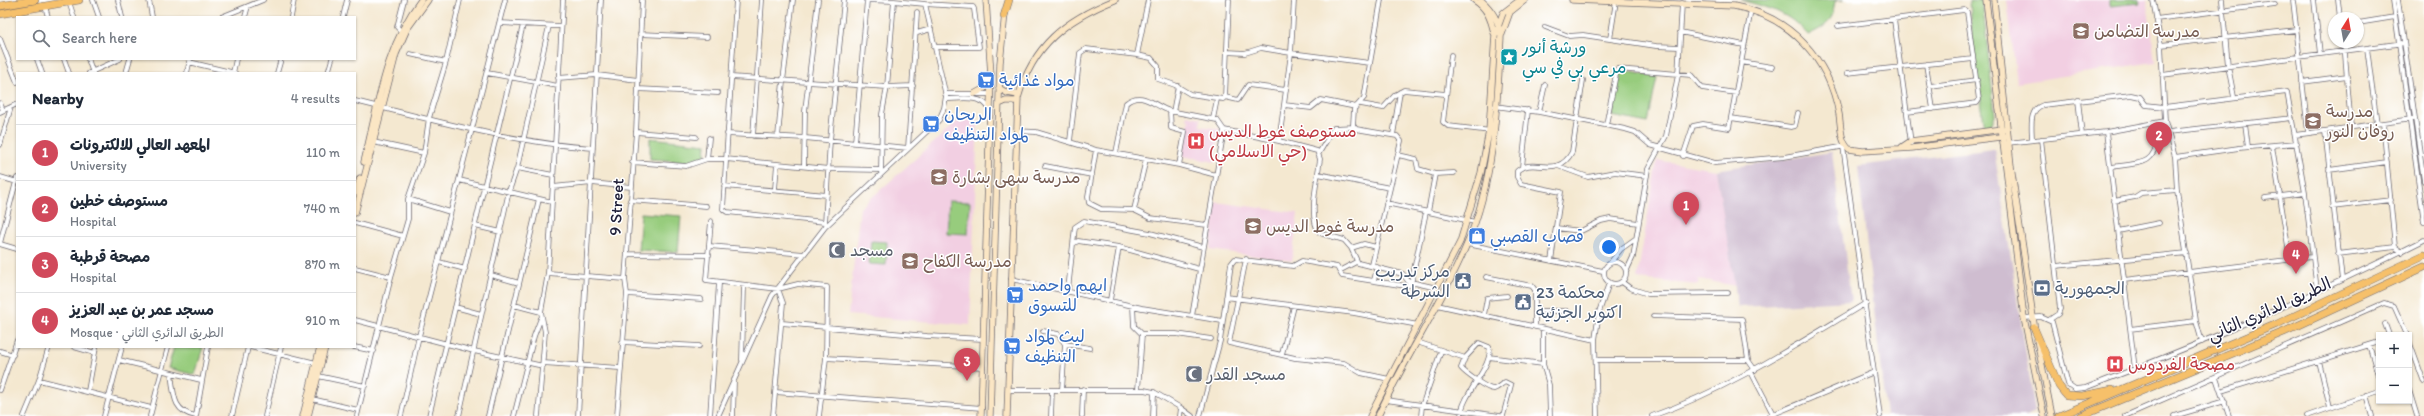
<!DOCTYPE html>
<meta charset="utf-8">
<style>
body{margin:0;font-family:Itim,"Playpen Sans Arabic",sans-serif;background:#f6f6f7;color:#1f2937}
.controls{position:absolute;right:12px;bottom:12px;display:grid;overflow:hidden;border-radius:0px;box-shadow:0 1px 3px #0004}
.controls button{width:36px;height:36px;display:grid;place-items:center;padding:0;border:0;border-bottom:1px solid #e0e1e3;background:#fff;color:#1f2937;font:20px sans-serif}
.compass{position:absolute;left:2328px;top:12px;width:36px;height:36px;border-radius:50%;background:#fff;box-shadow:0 1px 3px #0004;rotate:11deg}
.you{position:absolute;left:1609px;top:247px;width:14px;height:14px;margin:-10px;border:3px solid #fff;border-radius:50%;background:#1a73e8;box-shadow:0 0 0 6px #1a73e833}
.badge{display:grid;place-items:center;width:26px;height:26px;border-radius:50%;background:#d1495b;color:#fff;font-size:13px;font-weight:700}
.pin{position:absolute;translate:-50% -33px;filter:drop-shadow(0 1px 2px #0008)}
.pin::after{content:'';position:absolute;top:21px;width:14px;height:12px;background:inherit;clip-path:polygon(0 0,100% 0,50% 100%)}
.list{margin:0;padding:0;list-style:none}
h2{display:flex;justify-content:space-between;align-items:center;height:52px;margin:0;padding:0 16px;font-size:17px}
h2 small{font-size:13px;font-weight:400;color:#747a83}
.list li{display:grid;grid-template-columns:26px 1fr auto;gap:12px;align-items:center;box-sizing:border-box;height:56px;padding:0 16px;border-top:1px solid #e0e1e3}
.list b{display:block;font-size:15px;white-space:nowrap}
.list p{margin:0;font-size:13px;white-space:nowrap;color:#747a83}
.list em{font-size:13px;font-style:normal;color:#747a83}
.icon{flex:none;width:22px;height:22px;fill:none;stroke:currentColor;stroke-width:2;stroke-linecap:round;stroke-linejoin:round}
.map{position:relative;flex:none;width:2424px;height:416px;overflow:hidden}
.search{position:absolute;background:#fff;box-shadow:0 1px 3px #0004;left:16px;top:16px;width:340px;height:44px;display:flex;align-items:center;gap:10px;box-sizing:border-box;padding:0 14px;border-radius:0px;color:#747a83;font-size:15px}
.panel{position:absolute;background:#fff;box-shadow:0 1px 3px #0004;left:16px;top:72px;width:340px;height:276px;border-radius:0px}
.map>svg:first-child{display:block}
.built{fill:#f2cfe2}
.industrial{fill:#cfbdd0}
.green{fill:#97cc7d;stroke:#5c775c}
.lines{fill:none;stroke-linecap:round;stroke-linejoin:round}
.street-casing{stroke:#6c676f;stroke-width:5.5}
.secondary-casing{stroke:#6c676f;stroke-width:7}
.highway-casing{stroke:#6c676f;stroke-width:8}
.street{stroke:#fff;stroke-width:4}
.secondary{stroke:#fbe6c4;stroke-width:5.5}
.highway{stroke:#f6c06b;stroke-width:7}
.labels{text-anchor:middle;stroke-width:3;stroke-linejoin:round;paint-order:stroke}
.education-label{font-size:17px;fill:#785e54;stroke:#fff;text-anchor:start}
.culture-label{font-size:17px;fill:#0d838f;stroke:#fff;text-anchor:start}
.shop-label{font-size:17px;fill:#366cbe;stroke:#fff;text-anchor:start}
.health-label{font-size:17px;fill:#be3a42;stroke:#fff;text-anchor:start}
.street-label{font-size:17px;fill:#22223b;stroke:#fff}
.worship-label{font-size:17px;fill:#5b616d;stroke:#fff;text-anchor:start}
.service-label{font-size:17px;fill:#4e5e75;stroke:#fff;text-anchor:start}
</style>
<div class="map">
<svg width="2424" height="416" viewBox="0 0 2424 416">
<rect width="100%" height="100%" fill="#fff"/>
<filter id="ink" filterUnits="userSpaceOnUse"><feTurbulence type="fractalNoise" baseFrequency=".025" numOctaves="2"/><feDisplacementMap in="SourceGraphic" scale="8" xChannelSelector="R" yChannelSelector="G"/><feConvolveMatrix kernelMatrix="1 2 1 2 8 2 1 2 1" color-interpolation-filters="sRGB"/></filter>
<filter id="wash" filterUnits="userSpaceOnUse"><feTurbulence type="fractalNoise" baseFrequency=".012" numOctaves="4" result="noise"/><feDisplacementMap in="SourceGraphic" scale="16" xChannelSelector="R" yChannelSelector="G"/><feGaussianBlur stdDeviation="0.9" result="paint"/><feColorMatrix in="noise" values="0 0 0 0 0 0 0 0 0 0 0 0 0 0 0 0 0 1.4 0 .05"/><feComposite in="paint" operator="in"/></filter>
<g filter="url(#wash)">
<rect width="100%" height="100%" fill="#f4e8d0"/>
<!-- built -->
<path class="built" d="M 2007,0 L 2147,0 L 2155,62 L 2017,83 Z
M 968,112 L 978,121 L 970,325 L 848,315 L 860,208 Z
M 1187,115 L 1201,118 L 1200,126 L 1220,129 L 1215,162 L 1182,156 L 1189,120 L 1186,119 Z
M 1657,160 L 1716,170 L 1736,286 L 1699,279 L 1698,285 L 1637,279 Z
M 1216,202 L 1298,213 L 1292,261 L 1210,250 Z"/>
<!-- industrial -->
<path class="industrial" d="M 1994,149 L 2035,412 L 2026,416 L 1886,416 L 1858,166 Z
M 1832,152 L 1851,301 L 1738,307 L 1716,170 Z"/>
<!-- green -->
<path class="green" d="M 1741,0 L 1844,0 L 1835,1 C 1832,23 1828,25 1808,35 C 1788,12 1770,8 1741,0 Z
M 1970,0 L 1982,0 L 1995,115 L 1992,123 L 1985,128 L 1973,50 Z
M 2110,0 L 2139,0 L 2140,3 L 2110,6 Z
M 1621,70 L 1657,77 L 1648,123 L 1612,116 Z
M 650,138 L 706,144 L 705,156 L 695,158 L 690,162 L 650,159 Z
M 948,201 L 970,202 L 968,234 L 946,233 Z
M 641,213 L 681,216 L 678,252 L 638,250 Z
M 871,241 L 887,242 L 886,265 L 869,264 Z
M 174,347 L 203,347 L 195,375 L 168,368 Z"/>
</g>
<g filter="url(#ink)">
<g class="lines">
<defs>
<path id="street" d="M 93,0 L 99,17
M 118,0 L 122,17
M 149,0 L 152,17
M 736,0 L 723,209 L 727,212 L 825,222
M 866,0 L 894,1 L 887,87 L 882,114 L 881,172
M 1294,0 L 1291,53 L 1370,63
M 2153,0 L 2161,45 L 2165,121 L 2175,157 L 2177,190 L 2196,321 L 2202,342
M 2222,0 L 2228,66 L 2234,97
M 2293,0 L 2308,132
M 2314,0 L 2320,54
M 2338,0 L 2340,18
M 2393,0 L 2424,222
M 2398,0 L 2424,181
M 69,2 L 74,17
M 925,4 L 973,7 L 974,9 L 979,47 L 934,47
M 45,6 L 48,17
M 221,17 L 263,0
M 245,17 L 248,6
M 291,17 L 294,0
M 343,17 L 347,0
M 2156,19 L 2275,4
M 1894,20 L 1911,143
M 499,23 L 561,26
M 2358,23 L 2395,17
M 1838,26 L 1964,10 L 1967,12 L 1979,100 L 1977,103 L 1907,112
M 1545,27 L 1569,36 L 1583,35 L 1656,46 L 1679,47
M 401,31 L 397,27 L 404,0
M 1680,32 L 1744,45
M 917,33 L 931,29
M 640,34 L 707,37
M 0,39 L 17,82
M 1610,39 L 1616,1
M 2344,42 L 2351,127
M 2161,45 L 2296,30
M 2367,48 L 2377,124
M 1227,52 L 1245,53 L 1261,48 L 1291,53 L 1279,141
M 410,54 L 446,62
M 1137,55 L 1151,58 L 1158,66 L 1158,79 L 1175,85 L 1190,94 L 1223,99 L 1225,97 L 1229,0
M 1451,55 L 1443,122 L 1448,126 L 1491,131
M 37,59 L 42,73
M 64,59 L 69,73
M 88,59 L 93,73
M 189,62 L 235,73
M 1741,62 L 1772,67
M 1926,64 L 1933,109
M 89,73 L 120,59
M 126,73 L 130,59
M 187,73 L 190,59
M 233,73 L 236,59
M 277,73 L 281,59
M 328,73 L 332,59
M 487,73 L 558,86
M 1847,73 L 1973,59
M 2162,75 L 2404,43
M 731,77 L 887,87 L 913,86
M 558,78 L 597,75 L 638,80
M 2302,82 L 2347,76
M 1930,86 L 1977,80
M 638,89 L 718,93
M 945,94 L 991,94
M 1225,97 L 1238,100 L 1248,85 L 1286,90
M 946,99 C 959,99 983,94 989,109
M 2078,100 L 2082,135
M 355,101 C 433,120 513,143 593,148
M 0,103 L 3,110
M 1361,104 L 1383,108 L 1395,95 L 1404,90 L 1445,94
M 1284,105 L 1311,108 L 1321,100 L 1356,107
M 1495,106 L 1539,112 L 1625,129 L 1635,132 L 1650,145 L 1715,163 L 1784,157 L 1846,146
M 0,112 L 17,104
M 1173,112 L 1178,86
M 1539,112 L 1545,85
M 1731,118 L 1791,127 L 1795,126 L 1798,113
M 1213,119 L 1217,99
M 2245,123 L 2248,147
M 2383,123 L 2395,247 L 2402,252
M 1606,125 L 1617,69 L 1691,75 L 1702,88 L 1736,93
M 1224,130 L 1279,141 L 1317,151 L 1320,159 C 1318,177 1307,219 1320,233 L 1344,240 L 1351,248 L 1358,263 L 1403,274 L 1410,284
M 1016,131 L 1036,132 L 1096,150 L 1179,165 L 1216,175
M 2325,131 L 2342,280
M 636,132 L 696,137
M 2106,132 L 2135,369
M 2169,132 L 2292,118
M 727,134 L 805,138 L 908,148 L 917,12
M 1393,135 L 1400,92
M 2295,135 L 2412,119
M 753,136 L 762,0
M 778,137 L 783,81 L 793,0
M 2041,139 L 2060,309 L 2058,314 L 2049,320
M 2032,140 C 2032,127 2028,110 2043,105 L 2131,95 L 2140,97 L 2146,105 L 2164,107 L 2287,92 L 2305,193 L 2317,290
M 1070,141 L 1080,53 L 1086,49 L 1137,55 L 1148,0
M 373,142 L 424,153
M 855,142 L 867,0
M 2007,143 L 2106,132 L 2165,121
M 0,145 L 11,107
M 1843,146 L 1880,416
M 2272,146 L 2290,259
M 1096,150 L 1088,197 L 1089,203 L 1101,209 L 1134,210 L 1150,218 L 1207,225
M 1116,153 L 1126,103 C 1142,90 1154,106 1170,111
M 1319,153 L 1334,128 L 1354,127
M 1398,155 L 1416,159 L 1418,169 L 1435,174 L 1428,212
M 1683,156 L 1693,126 L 1703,124 L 1729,128 L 1751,10
M 2175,157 L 2239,148 L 2297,143
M 707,159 L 709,138
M 632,162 L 686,166 L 707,159 L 726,159 L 829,169 L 881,170
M 804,165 L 805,111 L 818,0
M 1045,166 L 1092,175
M 1558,166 L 1588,177 L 1615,172 L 1647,176
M 1522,167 L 1528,110
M 2111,167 C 2158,161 2149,164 2165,122
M 517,168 L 553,175
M 2329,170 L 2387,162
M 1318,174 L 1390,188
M 1435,174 L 1454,173
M 0,177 L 17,182
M 459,180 L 552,202
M 724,186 L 827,195
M 553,187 L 592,183 L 631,187
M 775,189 L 777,164
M 2265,198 L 2305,193
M 408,199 L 450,212
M 630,200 L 706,206
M 2114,201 L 2135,197 L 2141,193 L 2177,190
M 1386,203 L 1475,222
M 2332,207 L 2391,200
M 1134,210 L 1146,159
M 711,221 L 706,280 L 778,289 L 798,284 L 827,287 L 826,358 L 819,416
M 355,223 L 403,236
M 825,223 L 830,140 L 844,0
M 475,226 L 501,232
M 1556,228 L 1581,231 L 1601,221 L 1610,219 L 1638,223
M 2118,231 L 2159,223
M 0,243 L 17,178
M 0,244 L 17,249
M 1073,244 L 1075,227 L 1084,221 L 1150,233 L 1203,247
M 1467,244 L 1603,271
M 709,246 L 804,254
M 1351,248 L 1364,244 L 1376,247
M 627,254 L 709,255
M 2338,254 L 2395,247
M 1246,259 L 1229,343 L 1295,358 L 1344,363 L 1361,373 L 1389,379
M 1551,261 L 1561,192 L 1521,184 L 1517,177 L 1517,171 C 1534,156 1557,180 1572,152 L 1583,80
M1604 273a11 11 0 1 1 22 0a11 11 0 1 1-22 0Z
M 439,262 L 465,269
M 1610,263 L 1621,249 L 1635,239
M 1372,265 L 1401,141 L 1397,136 L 1356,129 L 1353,125 L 1354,109 L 1364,98 L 1381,0
M 2056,266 L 2187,253
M 355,268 L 391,277
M 1339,271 L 1356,262
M 1626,272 L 1633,257 L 1648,169 L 1666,136 L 1678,75 L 1682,3
M 548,273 L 625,279
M 491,275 L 519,283
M 1486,277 L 1532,286 L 1535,290 L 1535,327
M 1011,279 L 1142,308 L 1192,316 L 1224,130 L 1217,120 L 1170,111 L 1171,128 L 1185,132 L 1179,165
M 2124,280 L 2312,257
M 1374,281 L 1377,267
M 1622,282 L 1630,288 L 1648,294 L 1728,293
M 1411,284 L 1426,212
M 1068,290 L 1073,244 L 1078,241 L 1119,247
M 627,294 L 701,299
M 1226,297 L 1354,313 L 1418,325
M 1110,300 L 1119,247 L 1199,269
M 514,305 L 541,312
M 1437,305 L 1595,340
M 1133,306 L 1134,326 L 1142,334 L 1138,390
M 455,307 L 481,314
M 1535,311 L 1567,311
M 1484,315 L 1487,298 L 1507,296
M 1192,316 L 1222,321
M 1653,316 L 1742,319 L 1748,360 L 1755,370
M 2024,318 L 2041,317 L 2052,322 L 2068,384 L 2075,389 L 2085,388 C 2199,345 2315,295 2424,240
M 355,320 L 474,351 L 543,366
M 782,323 L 927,336 L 983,339
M 2385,324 L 2389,335
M 1543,329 L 1543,364 L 1549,385 L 1550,416
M 2130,329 L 2196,321
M 1043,331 L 1058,334 L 1065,344
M 1142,334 L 1176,334 L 1211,339
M 2409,341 L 2424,382
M 622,342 L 699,346
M 1417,342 L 1465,358
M 2369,345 L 2379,378
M 74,347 L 95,353
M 250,347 L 316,363
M 354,347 L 374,351
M 0,351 L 13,355
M 1282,354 L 1294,306
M 1489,357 L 1543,364
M 826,358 L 983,367
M 119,360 L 201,380
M 742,360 L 744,286
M 1596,360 L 1748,360
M 2319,361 L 2330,407
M 543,363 L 620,368
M 1751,372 L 1773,414
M 171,373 C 174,393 172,412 196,416
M 318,376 L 365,386
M 2216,378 L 2229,416
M 39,380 L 151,408
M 0,390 L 17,340
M 1008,390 L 1144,390 L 1154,392 L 1181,408 L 1180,416
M 1062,390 L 1065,344 L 1090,348
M 2409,390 L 2417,416
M 88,391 L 96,347
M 2221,391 L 2379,342
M 775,392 L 982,408
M 2366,395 L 2372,416
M 312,399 L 358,410
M 1386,400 L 1500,416
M 1181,408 L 1192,416
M 24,416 L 39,380 L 49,347
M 104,416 L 122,347
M 150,416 L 168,347
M 196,416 L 208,347
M 232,416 L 248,347
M 265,416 L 281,347
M 357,416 L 391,277 L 403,236 L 408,219 L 408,199 L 424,153 L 429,118 L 446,62 L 460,0
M 401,416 L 419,336 L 505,0
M 429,416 L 523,25
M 459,416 L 509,191 L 517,168 L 549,26
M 488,416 L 539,199
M 514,416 L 534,336 L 541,318
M 538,416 L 545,332 L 541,312 L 548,273 L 563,0
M 578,416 L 601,0
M 617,416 L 627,294 L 625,279 L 636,132 L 642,0
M 710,416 L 719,283
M 718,416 L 772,296 L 798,262 L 825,227 L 939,120 L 944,108 L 946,96 L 925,4 L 894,1
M 733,416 L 734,380
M 773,416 L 783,303 L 778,289
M 1051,416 L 1052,390
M 1082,416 L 1083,389
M 1153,416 L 1154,392
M 1200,416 L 1220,341 L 1231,264 L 1235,259 L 1293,266 L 1302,261 L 1337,267 L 1342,276 L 1406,286 L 1415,283 L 1437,288
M 1421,416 L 1422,406 L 1441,351
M 1461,416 C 1461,395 1495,364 1489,347 L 1479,343 L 1465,358 L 1461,368 C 1465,373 1488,390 1494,389 C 1498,388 1501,384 1505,382 L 1511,385 L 1503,416
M 1597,416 L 1595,340 L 1599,312 L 1609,283
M 1652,416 C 1729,389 1796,345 1866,303
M 1769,416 L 1874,372
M 2125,416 L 2384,303 L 2394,306 L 2407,335
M 2174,416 L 2225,401
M 2307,416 L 2379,391"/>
<path id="secondary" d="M 1474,0 C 1487,8 1491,19 1494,33
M 1572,0 L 1734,6 C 1790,16 1829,59 1839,114 C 1841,126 1840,141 1849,149 L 1863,151 L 1912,148 L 2008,136
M 1986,0 L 2024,318 L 2044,416
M 1994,0 L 2011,166 L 2035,331
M 1502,34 L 1510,12 L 1525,0
M 999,88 L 1007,93 L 1019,95
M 974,94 L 985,88 L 990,79
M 999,104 L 1006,101 L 1018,101
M 1902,147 L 1911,141 L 2003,129
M 364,162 C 378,106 385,47 421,0
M 355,193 L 360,178
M 355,213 L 396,54 L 407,29 L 428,0
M 2037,340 L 2052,416
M 303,416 L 320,347
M 308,416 L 325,347
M 981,416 L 991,75 L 986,0
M 990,416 L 1000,63 L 1005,13
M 1007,416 L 1018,98 C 1033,45 1065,20 1115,0
M 1370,416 L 1460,242 L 1481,173 L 1489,131 L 1495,35 L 1503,13 L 1520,0
M 1378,416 C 1405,357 1442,304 1467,244 C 1495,178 1497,107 1501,36 C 1498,20 1493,11 1481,0"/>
<path id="highway" d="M 0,6 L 35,0
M 0,14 L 79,0
M 1004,16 L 1009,0
M 2034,328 L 2059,386 L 2066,395 L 2082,396 L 2112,390
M 2059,416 L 2277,324 L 2424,255
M 2081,416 L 2284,332 L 2424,267"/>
</defs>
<!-- street casing -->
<use href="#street" class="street-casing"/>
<!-- secondary casing -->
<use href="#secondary" class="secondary-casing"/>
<!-- highway casing -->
<use href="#highway" class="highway-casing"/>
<!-- street -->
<use href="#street" class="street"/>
<!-- secondary -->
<use href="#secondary" class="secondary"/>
<!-- highway -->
<use href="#highway" class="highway"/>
</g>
</g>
<!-- icons -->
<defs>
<symbol id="school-square" viewBox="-11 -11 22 22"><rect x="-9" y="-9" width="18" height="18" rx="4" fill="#8d6e63" stroke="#fff"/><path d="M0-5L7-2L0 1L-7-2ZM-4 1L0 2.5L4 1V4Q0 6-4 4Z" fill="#fff"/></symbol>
<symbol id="sight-square" viewBox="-11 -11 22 22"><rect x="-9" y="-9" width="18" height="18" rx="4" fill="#0f9aa8" stroke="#fff"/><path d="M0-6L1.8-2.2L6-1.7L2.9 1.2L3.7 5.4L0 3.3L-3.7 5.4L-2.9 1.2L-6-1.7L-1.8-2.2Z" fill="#fff"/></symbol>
<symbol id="supermarket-square" viewBox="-11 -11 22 22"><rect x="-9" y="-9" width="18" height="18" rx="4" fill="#3f7fe0" stroke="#fff"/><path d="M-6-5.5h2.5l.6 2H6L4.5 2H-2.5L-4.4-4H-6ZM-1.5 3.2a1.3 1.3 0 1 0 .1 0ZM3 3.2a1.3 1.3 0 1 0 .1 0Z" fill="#fff"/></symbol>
<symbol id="hospital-square" viewBox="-11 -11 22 22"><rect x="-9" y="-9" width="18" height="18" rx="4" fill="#e0444e" stroke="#fff"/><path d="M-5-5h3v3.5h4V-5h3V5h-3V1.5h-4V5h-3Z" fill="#fff"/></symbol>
<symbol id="shop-square" viewBox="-11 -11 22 22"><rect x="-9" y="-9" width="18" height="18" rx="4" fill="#3f7fe0" stroke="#fff"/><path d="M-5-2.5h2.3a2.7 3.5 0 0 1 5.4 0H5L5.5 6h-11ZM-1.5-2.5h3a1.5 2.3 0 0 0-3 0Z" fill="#fff"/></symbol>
<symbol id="mosque-square" viewBox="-11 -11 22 22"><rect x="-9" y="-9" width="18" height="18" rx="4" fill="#6b7280" stroke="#fff"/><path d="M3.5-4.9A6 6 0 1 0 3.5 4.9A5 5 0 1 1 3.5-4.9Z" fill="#fff"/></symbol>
<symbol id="civic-square" viewBox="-11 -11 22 22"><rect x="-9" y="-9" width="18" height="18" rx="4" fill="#5c6f8a" stroke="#fff"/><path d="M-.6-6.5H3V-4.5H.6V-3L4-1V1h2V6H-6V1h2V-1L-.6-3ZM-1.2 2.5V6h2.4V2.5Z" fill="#fff"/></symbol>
<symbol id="bank-square" viewBox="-11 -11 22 22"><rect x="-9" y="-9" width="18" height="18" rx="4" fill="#5c6f8a" stroke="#fff"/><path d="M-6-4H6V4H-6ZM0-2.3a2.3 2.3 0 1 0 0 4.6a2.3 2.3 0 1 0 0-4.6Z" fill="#fff"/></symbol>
</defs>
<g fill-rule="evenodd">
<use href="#school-square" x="2071" y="21" width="20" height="20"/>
<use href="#sight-square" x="1499" y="47" width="20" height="20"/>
<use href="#supermarket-square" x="976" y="70" width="20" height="20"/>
<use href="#school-square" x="2303" y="111" width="20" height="20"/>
<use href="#supermarket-square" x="921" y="114" width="20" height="20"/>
<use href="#hospital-square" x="1186" y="131" width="20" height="20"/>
<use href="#school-square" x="929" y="167" width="20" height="20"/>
<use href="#school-square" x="1243" y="216" width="20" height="20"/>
<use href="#shop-square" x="1467" y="226" width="20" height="20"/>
<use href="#mosque-square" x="827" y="240" width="20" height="20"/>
<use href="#school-square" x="900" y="251" width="20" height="20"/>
<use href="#civic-square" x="1453" y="271" width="20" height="20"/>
<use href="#bank-square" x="2032" y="278" width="20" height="20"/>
<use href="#supermarket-square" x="1005" y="285" width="20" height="20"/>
<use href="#civic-square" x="1513" y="292" width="20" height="20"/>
<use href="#supermarket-square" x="1002" y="336" width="20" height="20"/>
<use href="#hospital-square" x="2105" y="354" width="20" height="20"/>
<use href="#mosque-square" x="1184" y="364" width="20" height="20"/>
</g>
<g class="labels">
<!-- education labels -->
<g class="education-label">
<text x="2094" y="37">مدرسة التضامن</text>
<text x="2326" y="117">مدرسة<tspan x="2326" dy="20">روفان النور</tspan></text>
<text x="952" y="183">مدرسة سهى بشارة</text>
<text x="1266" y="232">مدرسة غوط الديس</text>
<text x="923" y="267">مدرسة الكفاح</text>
</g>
<!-- culture labels -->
<g class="culture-label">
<text x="1522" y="53">ورشة أنور<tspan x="1522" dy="20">مرعي بي في سي</tspan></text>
</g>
<!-- shop labels -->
<g class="shop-label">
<text x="999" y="86">مواد غذائية</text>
<text x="944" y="120">الريحان<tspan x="944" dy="20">لمواد التنظيف</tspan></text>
<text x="1490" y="242">قصاب القصبي</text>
<text x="1028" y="291">ايهم واحمد<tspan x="1028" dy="20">للتسوق</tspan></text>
<text x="1025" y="342">ليث لمواد<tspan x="1025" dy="20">التنظيف</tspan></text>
</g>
<!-- health labels -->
<g class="health-label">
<text x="1209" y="137">مستوصف غوط الديس<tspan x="1209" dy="20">(حي الاسلامي)</tspan></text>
<text x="2128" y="370">مصحة الفردوس</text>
</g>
<!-- street labels -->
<g class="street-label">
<text transform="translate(616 207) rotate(-87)" y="6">9 Street</text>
<text transform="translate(2269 309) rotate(-24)" y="6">الطريق الدائري الثاني</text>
</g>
<!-- worship labels -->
<g class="worship-label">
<text x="850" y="256">مسجد</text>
<text x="1207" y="380">مسجد القدر</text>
</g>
<!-- service labels -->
<g class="service-label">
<text x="1450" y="277" text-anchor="end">مركز تدريب<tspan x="1450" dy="20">الشرطة</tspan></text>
<text x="2055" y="294">الجمهورية</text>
<text x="1536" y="298">محكمة 23<tspan x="1536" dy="20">اكتوبر الجزئية</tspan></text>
</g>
</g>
</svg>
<div class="controls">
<button>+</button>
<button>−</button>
</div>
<svg class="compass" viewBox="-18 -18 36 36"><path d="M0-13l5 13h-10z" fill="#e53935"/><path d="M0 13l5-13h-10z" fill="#747a83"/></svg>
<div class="you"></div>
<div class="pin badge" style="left:1686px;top:225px">1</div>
<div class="pin badge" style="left:2159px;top:155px">2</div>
<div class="pin badge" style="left:967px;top:381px">3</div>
<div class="pin badge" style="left:2296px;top:274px">4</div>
<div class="search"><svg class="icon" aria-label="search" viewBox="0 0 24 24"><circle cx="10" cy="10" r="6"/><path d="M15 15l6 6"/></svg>Search here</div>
<section class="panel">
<h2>Nearby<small>4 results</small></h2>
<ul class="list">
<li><span class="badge">1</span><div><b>المعهد العالي للالكترونات</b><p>University</p></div><em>110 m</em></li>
<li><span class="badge">2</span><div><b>مستوصف خطين</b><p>Hospital</p></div><em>740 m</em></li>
<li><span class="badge">3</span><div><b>مصحة قرطبة</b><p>Hospital</p></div><em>870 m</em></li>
<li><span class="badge">4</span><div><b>مسجد عمر بن عبد العزيز</b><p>Mosque · الطريق الدائري الثاني</p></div><em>910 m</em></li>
</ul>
</section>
</div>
